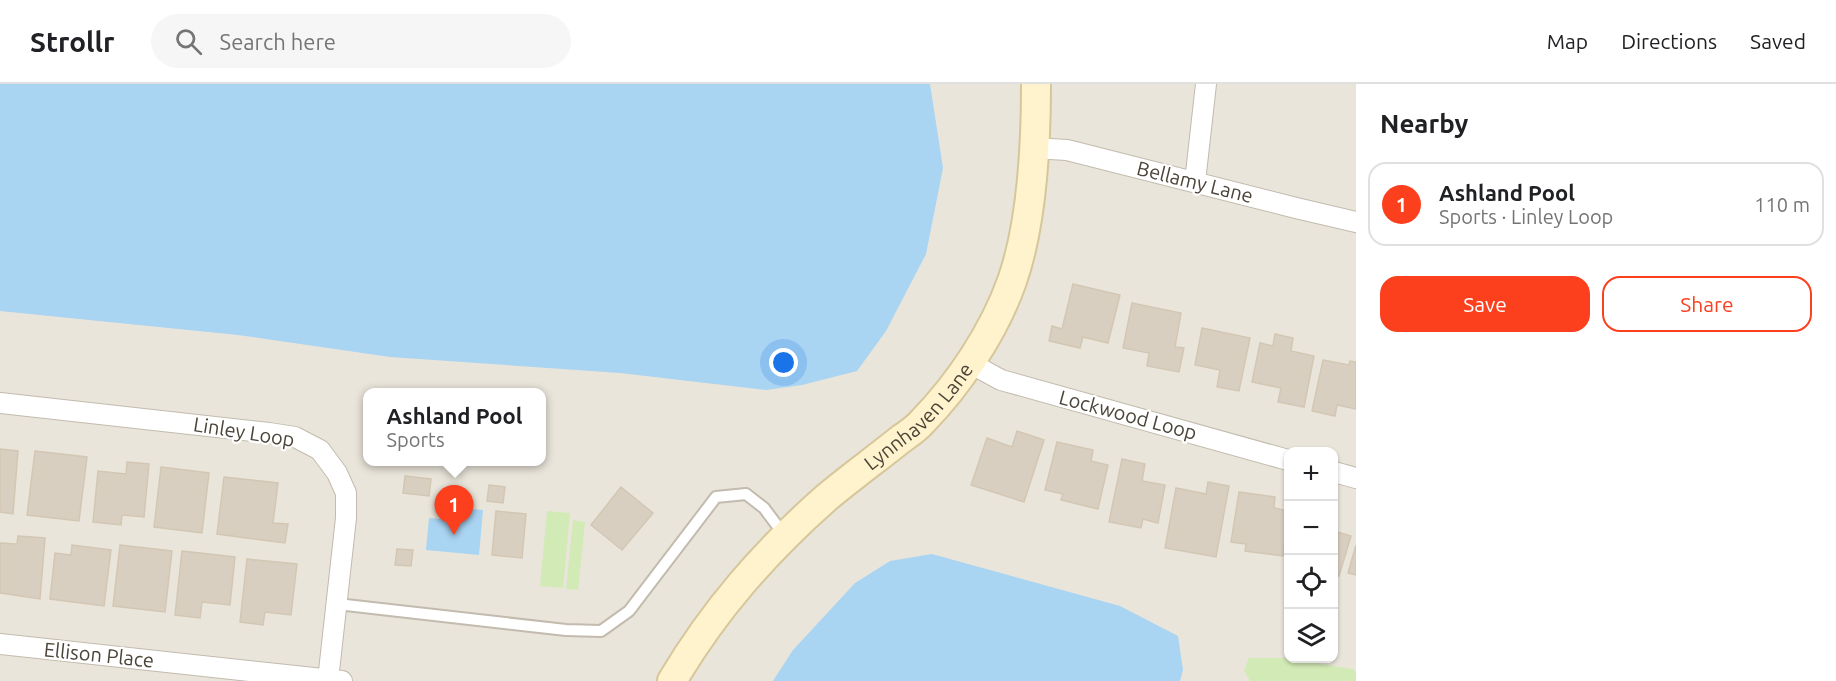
<!DOCTYPE html>
<meta charset="utf-8">
<style>
body{margin:0;font-family:Ubuntu,sans-serif;background:#f6f6f6;color:#202124}
.controls{position:absolute;right:18px;bottom:18px;display:grid;overflow:hidden;border-radius:12px;box-shadow:0 2px 4px #0004}
.controls button{width:54px;height:54px;display:grid;place-items:center;padding:0;border:0;border-bottom:2px solid #e0e0e0;background:#fff;color:#202124;font:30px sans-serif}
.you{position:absolute;left:784px;top:279px;width:21px;height:21px;margin:-15px;border:4px solid #fff;border-radius:50%;background:#1a73e8;box-shadow:0 0 0 9px #1a73e833}
.badge{display:grid;place-items:center;width:39px;height:39px;border-radius:50%;background:#fc3f1d;color:#fff;font-size:20px;font-weight:700}
.pin{position:absolute;translate:-50% -50px;filter:drop-shadow(0 2px 3px #0008)}
.pin::after{content:'';position:absolute;top:32px;width:21px;height:18px;background:inherit;clip-path:polygon(0 0,100% 0,50% 100%)}
.popup{position:absolute;left:363px;top:304px;width:183px;height:78px;box-sizing:border-box;display:grid;place-content:center;border-radius:12px;background:#fff;filter:drop-shadow(0 2px 4px #0005);font-size:20px;white-space:nowrap;color:#757577}
.popup b{font-size:22px;color:#202124}
.popup::after{content:'';position:absolute;left:50%;top:100%;margin-left:-12px;border:12px solid transparent;border-top-color:#fff}
.list{margin:0;padding:0;list-style:none}
h2{display:flex;justify-content:space-between;align-items:center;height:78px;margin:0;padding:0 24px;font-size:26px}
h2 small{font-size:20px;font-weight:400;color:#757577}
.list li{display:grid;grid-template-columns:39px 1fr auto;gap:18px;align-items:center;box-sizing:border-box;height:84px;margin:0 12px 12px;padding:0 12px;border:2px solid #e0e0e0;border-radius:18px}
.list b{display:block;font-size:22px;white-space:nowrap}
.list p{margin:0;font-size:20px;white-space:nowrap;color:#757577}
.list em{font-size:20px;font-style:normal;color:#757577}
.actions{display:flex;gap:12px;padding:18px 24px}
.actions a{flex:1;padding:14px 0;border:2px solid #fc3f1d;border-radius:18px;text-align:center;font-size:21px;color:#fc3f1d}
.actions .main{background:#fc3f1d;color:#fff}
.icon{flex:none;width:33px;height:33px;fill:none;stroke:currentColor;stroke-width:2;stroke-linecap:round;stroke-linejoin:round}
.map{position:relative;flex:none;width:1356px;height:597px;overflow:hidden}
header{display:flex;align-items:center;gap:36px;box-sizing:border-box;height:84px;padding:0 30px;background:#fff;border-bottom:2px solid #e0e0e0}
header strong{font-size:28px}
nav{display:flex;gap:33px;margin-inline-start:auto;font-size:21px}
.search{width:420px;height:54px;background:#f6f6f6;display:flex;align-items:center;gap:15px;box-sizing:border-box;padding:0 21px;border-radius:33px;color:#757577;font-size:22px}
main{display:flex}
aside{flex:1;background:#fff}
.map>svg:first-child{display:block}
.residential{fill:#eae5da;fill-rule:evenodd}
.green{fill:#d2eab5}
.water{fill:#a9d4f2}
.building{fill:#d8cfc1;stroke:#d3c7b4;stroke-width:1.5}
.lines{fill:none;stroke-linecap:round;stroke-linejoin:round}
.lane-casing{stroke:#c2bbae;stroke-width:14}
.street-casing{stroke:#c2bbae;stroke-width:22}
.secondary-casing{stroke:#d6c79b;stroke-width:32}
.lane{stroke:#fff;stroke-width:10}
.street{stroke:#fff;stroke-width:20}
.secondary{stroke:#fff3cd;stroke-width:28}
.labels{text-anchor:middle;stroke-width:4.5;stroke-linejoin:round;paint-order:stroke}
.street-label{font-size:20px;fill:#4b4439;stroke:#fff}
</style>
<header>
<strong>Strollr</strong>
<div class="search"><svg class="icon" aria-label="search" viewBox="0 0 24 24"><circle cx="10" cy="10" r="6"/><path d="M15 15l6 6"/></svg>Search here</div>
<nav><a>Map</a><a>Directions</a><a>Saved</a></nav>
</header>
<main>
<div class="map">
<svg width="1356" height="597" viewBox="0 0 1356 597">
<rect width="100%" height="100%" fill="#f6f3ec"/>
<!-- residential -->
<path class="residential" d="M 0,0 L 1356,0 L 1356,597 L 0,597 ZM 367,308 L 541,308 L 541,378 L 367,378 ZM 1288,368 L 1334,368 L 1334,574 L 1288,574 Z"/>
<!-- green -->
<path class="green" d="M 547,427 L 570,429 L 563,504 L 540,502 Z
M 573,436 L 585,438 L 578,506 L 566,505 Z
M 1249,574 L 1285,574 L 1352,585 L 1356,588 L 1356,597 L 1250,597 L 1244,586 Z"/>
<!-- water -->
<path class="water" d="M 0,0 L 930,0 L 943,84 L 926,170 L 886,247 L 857,287 L 802,301 L 766,306 L 620,289 L 390,273 L 238,251 L 0,227 Z
M 462,424 L 483,426 L 479,471 L 426,466 L 429,434 L 461,437 Z
M 932,470 L 1120,522 L 1178,552 L 1183,586 L 1180,597 L 773,597 L 793,566 L 855,499 L 890,477 Z"/>
<!-- building -->
<path class="building" d="M 1073,200 L 1120,211 L 1108,259 L 1083,253 L 1080,264 L 1049,257 L 1052,242 L 1062,245 Z
M 1132,219 L 1181,229 L 1175,263 L 1184,264 L 1179,288 L 1147,282 L 1149,269 L 1123,264 Z
M 1202,244 L 1250,254 L 1239,307 L 1217,303 L 1220,286 L 1195,281 Z
M 1275,250 L 1293,254 L 1291,267 L 1314,272 L 1304,323 L 1278,318 L 1281,304 L 1252,298 L 1260,259 L 1273,262 Z
M 1323,276 L 1349,281 L 1350,277 L 1356,278 L 1356,325 L 1337,321 L 1335,332 L 1312,327 Z
M 1017,347 L 1044,356 L 1024,418 L 971,401 L 987,354 L 1012,363 Z
M 1057,358 L 1093,366 L 1091,377 L 1108,381 L 1098,425 L 1061,416 L 1063,410 L 1045,406 Z
M 0,365 L 18,367 L 13,430 L 0,428 Z
M 35,367 L 87,373 L 79,437 L 27,431 Z
M 1122,375 L 1145,380 L 1142,397 L 1165,401 L 1158,439 L 1143,435 L 1141,444 L 1109,438 Z
M 127,378 L 149,380 L 144,433 L 122,431 L 121,441 L 93,438 L 98,387 L 126,390 Z
M 161,383 L 209,389 L 202,449 L 154,443 Z
M 405,392 L 431,395 L 429,412 L 403,409 Z
M 224,393 L 278,399 L 273,439 L 288,440 L 285,459 L 217,450 Z
M 1208,398 L 1229,402 L 1216,473 L 1165,464 L 1176,404 L 1206,410 Z
M 489,401 L 505,403 L 503,419 L 487,417 Z
M 621,403 L 653,429 L 622,466 L 591,441 Z
M 1239,408 L 1275,413 L 1274,424 L 1288,427 L 1283,472 L 1245,467 L 1246,460 L 1231,458 Z
M 496,427 L 526,430 L 522,474 L 492,471 Z
M 1334,447 L 1351,452 L 1339,492 L 1334,490 Z
M 18,452 L 45,454 L 40,515 L 0,509 L 0,459 L 17,460 Z
M 72,461 L 111,466 L 104,522 L 50,515 L 55,469 L 71,471 Z
M 120,461 L 172,467 L 165,528 L 113,522 Z
M 1356,461 L 1356,491 L 1348,489 Z
M 397,465 L 413,466 L 411,482 L 395,481 Z
M 182,467 L 235,473 L 230,521 L 202,518 L 200,534 L 175,531 Z
M 247,475 L 297,480 L 291,531 L 265,528 L 263,541 L 240,538 Z"/>
<g class="lines">
<defs>
<path id="lane" d="M 337,520 L 566,546 L 601,547 L 629,527 L 716,413 L 746,410 L 764,424 L 785,452"/>
<path id="street" d="M 1033,64 L 1067,66 L 1296,124 L 1356,138
M 1195,98 L 1206,0
M 970,279 L 1001,296 L 1288,376
M 0,319 L 269,349 L 295,353 L 320,366 L 337,389 L 346,409 L 346,434 L 328,596
M 1334,388 L 1356,394
M 0,560 L 342,597"/>
<g id="secondary">
<path id="s1" d="M 672,597 C 714,526 764,469 826,414 C 850,394 876,375 901,355 C 908,350 916,345 922,338 C 959,300 994,248 1012,197 C 1032,140 1036,61 1036,0"/>
</g>
</defs>
<!-- lane casing -->
<use href="#lane" class="lane-casing"/>
<!-- street casing -->
<use href="#street" class="street-casing"/>
<!-- secondary casing -->
<use href="#secondary" class="secondary-casing"/>
<!-- lane -->
<use href="#lane" class="lane"/>
<!-- street -->
<use href="#street" class="street"/>
<!-- secondary -->
<use href="#secondary" class="secondary"/>
</g>
<g class="labels">
<!-- street labels -->
<g class="street-label">
<text transform="translate(1195 98) rotate(14)" y="7">Bellamy Lane</text>
<text dy="7" stroke="none"><textPath href="#s1" startOffset="364">Lynnhaven Lane</textPath></text>
<text transform="translate(1128 331) rotate(15)" y="7">Lockwood Loop</text>
<text transform="translate(244 348) rotate(9)" y="7">Linley Loop</text>
<text transform="translate(99 571) rotate(6)" y="7">Ellison Place</text>
</g>
</g>
</svg>
<div class="controls">
<button>+</button>
<button>−</button>
<button><svg class="icon" aria-label="locate" viewBox="0 0 24 24"><circle cx="12" cy="12" r="6"/><path d="M12 2v4M12 18v4M2 12h4M18 12h4"/></svg></button>
<button><svg class="icon" aria-label="layers" viewBox="0 0 24 24"><path d="M12 4l9 5-9 5-9-5zM3 14l9 5 9-5"/></svg></button>
</div>
<div class="you"></div>
<div class="pin badge" style="left:454px;top:451px">1</div>
<div class="popup"><b>Ashland Pool</b>Sports</div>
</div>
<aside>
<h2>Nearby<small></small></h2>
<ul class="list">
<li><span class="badge">1</span><div><b>Ashland Pool</b><p>Sports · Linley Loop</p></div><em>110 m</em></li>
</ul>
<div class="actions"><a class="main">Save</a><a>Share</a></div>
</aside>
</main>
